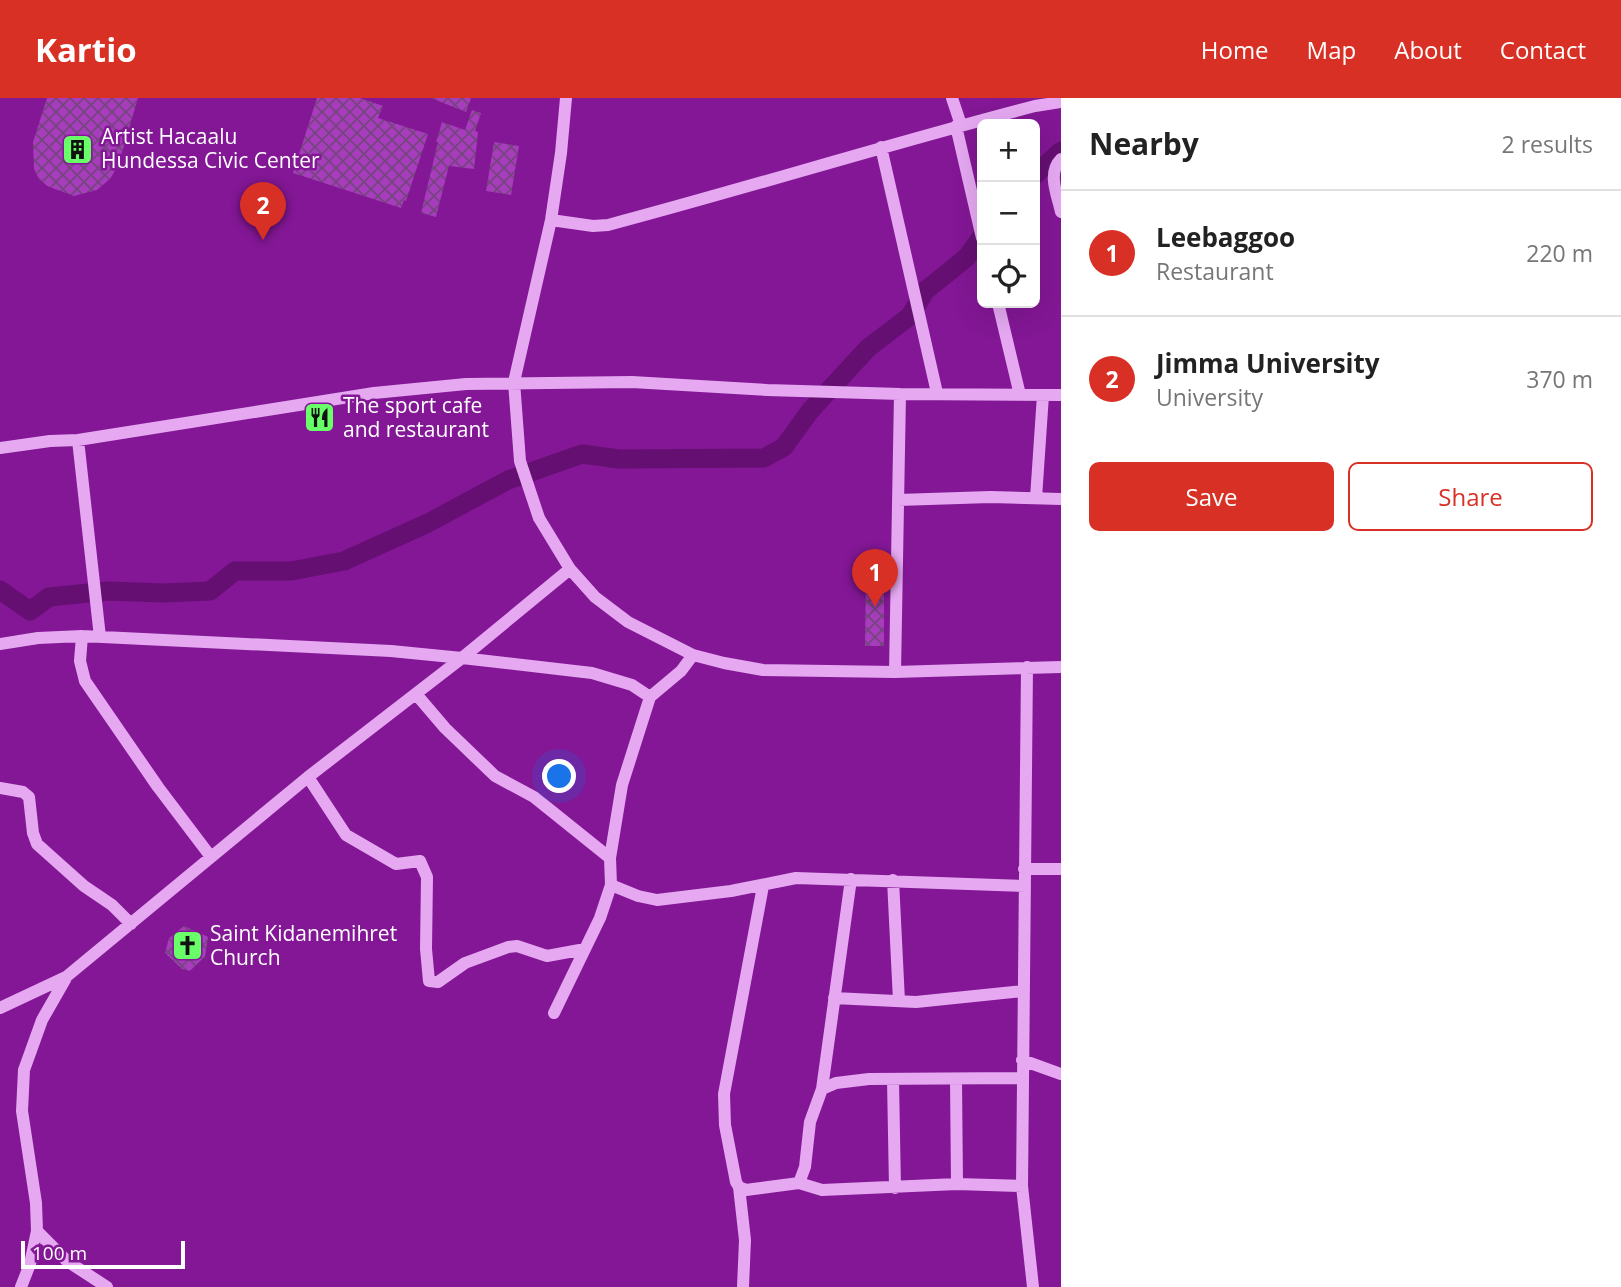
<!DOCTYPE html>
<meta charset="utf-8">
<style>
body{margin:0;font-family:"Open Sans",sans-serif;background:#f6f6f6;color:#222}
.controls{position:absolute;right:21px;top:21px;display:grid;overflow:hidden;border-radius:10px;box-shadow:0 7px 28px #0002}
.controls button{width:63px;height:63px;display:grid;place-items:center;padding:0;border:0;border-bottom:2px solid #e0e0e0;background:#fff;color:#222;font:35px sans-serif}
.scale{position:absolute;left:21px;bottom:18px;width:164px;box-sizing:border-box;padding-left:7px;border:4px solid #fff;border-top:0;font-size:19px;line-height:24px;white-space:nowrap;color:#fff;-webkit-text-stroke:5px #831795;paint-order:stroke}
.you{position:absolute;left:560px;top:679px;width:24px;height:24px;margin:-18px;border:5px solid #fff;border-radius:50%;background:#1a73e8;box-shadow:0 0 0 10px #1a73e833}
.badge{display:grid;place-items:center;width:46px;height:46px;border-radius:50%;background:#d93025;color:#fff;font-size:23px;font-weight:700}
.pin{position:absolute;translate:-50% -58px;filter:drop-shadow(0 2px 4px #0008)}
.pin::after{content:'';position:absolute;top:37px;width:24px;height:21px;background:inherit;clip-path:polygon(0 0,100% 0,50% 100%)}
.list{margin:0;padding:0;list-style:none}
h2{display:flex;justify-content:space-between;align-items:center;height:91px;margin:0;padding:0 28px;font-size:30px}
h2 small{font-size:23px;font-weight:400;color:#767676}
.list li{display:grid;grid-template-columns:46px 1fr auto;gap:21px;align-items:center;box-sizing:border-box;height:126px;padding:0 28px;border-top:2px solid #e0e0e0}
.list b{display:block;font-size:26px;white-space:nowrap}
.list p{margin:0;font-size:23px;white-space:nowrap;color:#767676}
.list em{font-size:23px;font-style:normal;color:#767676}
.actions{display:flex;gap:14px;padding:21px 28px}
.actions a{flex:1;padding:16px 0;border:2px solid #d93025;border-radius:10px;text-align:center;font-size:24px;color:#d93025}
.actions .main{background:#d93025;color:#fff}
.icon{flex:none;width:38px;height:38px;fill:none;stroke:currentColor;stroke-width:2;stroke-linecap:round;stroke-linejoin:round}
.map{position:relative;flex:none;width:1061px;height:1189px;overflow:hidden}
header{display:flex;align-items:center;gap:42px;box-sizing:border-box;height:98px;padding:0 35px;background:#d93025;color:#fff}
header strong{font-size:33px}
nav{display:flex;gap:38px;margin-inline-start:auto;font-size:24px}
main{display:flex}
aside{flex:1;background:#fff}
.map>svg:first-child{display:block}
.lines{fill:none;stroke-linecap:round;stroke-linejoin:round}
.river{stroke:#650f72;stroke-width:19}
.building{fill:url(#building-cross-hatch)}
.minor{stroke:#e5a8f1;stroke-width:12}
.labels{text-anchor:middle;stroke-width:5;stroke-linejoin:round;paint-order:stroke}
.poi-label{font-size:21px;fill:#fff;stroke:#831795;text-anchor:start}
</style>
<header>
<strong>Kartio</strong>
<nav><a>Home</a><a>Map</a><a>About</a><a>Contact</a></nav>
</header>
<main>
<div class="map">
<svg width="1061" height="1189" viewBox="0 0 1061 1189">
<defs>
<pattern id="building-cross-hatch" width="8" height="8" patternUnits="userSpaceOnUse" patternTransform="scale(1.75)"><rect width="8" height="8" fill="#a73cbc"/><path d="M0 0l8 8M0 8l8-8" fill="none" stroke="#75457e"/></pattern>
</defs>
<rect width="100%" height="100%" fill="#831795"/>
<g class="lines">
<!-- river -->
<path class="river" d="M 1035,77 L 1061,53
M 0,492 L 30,513 L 49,499 L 108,493 L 163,495 L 210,493 L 235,473 L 291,473 L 344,463 L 428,425 L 508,382 L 582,356 L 619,361 L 764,360 L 784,349 L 810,313 L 868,250 L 910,218 L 925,193 L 967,159 L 982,138"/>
</g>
<!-- building -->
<path class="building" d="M 47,0 L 138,0 L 118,68 L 110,81 L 97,92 L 74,98 L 47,88 L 39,81 L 34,71 L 33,44 Z
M 317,0 L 360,0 L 383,8 L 378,20 L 428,36 L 406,103 L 404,102 L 401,110 L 293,75 Z
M 431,0 L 471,0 L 466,14 Z
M 472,12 L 481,15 L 475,33 L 478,34 L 474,71 L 449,68 L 436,119 L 421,115 L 438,44 L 436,44 L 442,24 L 465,32 Z
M 494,44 L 519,48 L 511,97 L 486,93 Z
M 884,466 L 884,548 L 865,548 L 866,470 Z
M 184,828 L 208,839 L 205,859 L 190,873 L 182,871 L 165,855 L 169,840 Z"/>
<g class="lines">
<!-- minor -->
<path class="minor" d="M 566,0 L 561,55 L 551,122 L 514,284 L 520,363 L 539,420 L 570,471 L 595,499 L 628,524 L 693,557 L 724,565 L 763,572 L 895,574 L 1061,569
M 952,0 L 961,27
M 956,28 L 982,140
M 881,49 L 937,295
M 1061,61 C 1047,75 1057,96 1061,114
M 551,122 L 593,128 L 608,127 C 751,89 892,45 1035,8 L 1061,4
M 998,205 L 1020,297
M 78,342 L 100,539
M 0,350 L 50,343 L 78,342 L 374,295 L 466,286 L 632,284 L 767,292 L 900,296 L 1061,297
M 1036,400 L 1043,297
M 898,402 L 990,399 L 1061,401
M 82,538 L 80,563 L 85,583 L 158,689 L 211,759
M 0,546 L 38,540 L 82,538 L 391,553 L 462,560 L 592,575 L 632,587 L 650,599
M 1027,569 L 1022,1088 L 1033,1189
M 895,574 L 900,296
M 416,596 L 445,630 L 495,678 L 534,699 L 610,760
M 308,679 L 346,737 L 396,766 L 420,763 L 427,779 L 426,851 L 429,883 L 438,884 L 465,865 L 508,849 L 517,848 L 547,858 L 585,851
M 0,690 L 23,694 L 29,699 L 33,735 L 37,746 L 84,788 L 112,807 L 131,826
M 1024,771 L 1061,771
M 893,782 L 899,903
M 611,787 L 638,798 L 657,802 L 731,793 L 796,780 L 1025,788
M 763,788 L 724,996 L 725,1027 L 736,1084 L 739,1089 L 746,1092 L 799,1085 L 822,1092 L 957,1086 L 1022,1088
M 834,900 L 916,904 L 1023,893
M 0,910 L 66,879 L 308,679 L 462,560 L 570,471
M 554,915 L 600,820 L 611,787 L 610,760 L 622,687 L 650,599 L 681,573 L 693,557
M 1022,962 L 1061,976
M 893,982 L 895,1090
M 956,982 L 957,1086
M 822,991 L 851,781
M 799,1085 L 805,1069 L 810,1024 L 822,991 L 836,985 L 869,981 L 1021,980
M 739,1089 L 745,1142 L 743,1189
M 37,1133 L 67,1163 L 107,1189
M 21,1189 L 30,1166 L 37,1133 L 36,1105 L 22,1013 L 24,972 L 42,922 L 66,880"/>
</g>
<!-- icons -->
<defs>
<symbol id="building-square" viewBox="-11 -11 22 22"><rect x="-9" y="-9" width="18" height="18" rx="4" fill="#68ff68" stroke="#831795"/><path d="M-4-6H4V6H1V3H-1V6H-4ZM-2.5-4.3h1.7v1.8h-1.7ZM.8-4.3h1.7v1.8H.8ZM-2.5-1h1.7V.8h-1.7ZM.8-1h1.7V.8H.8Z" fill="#111"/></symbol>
<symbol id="restaurant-square" viewBox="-11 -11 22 22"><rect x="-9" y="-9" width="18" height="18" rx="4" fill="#68ff68" stroke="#831795"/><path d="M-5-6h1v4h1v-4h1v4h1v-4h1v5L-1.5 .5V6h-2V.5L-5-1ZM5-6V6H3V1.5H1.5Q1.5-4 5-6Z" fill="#111"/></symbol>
<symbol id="church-square" viewBox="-11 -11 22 22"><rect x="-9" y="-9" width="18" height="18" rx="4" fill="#68ff68" stroke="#831795"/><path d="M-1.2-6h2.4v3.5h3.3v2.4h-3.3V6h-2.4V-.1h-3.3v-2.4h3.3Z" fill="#111"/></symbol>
</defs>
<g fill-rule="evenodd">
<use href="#building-square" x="60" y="34" width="35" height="35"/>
<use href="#restaurant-square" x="302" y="302" width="35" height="35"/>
<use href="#church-square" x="170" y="830" width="35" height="35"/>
</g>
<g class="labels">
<!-- poi labels -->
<g class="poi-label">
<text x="101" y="46">Artist Hacaalu<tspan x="101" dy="24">Hundessa Civic Center</tspan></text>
<text x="343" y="315">The sport cafe<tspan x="343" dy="24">and restaurant</tspan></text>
<text x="210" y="843">Saint Kidanemihret<tspan x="210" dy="24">Church</tspan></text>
</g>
</g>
</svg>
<div class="controls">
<button>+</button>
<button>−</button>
<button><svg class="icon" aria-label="locate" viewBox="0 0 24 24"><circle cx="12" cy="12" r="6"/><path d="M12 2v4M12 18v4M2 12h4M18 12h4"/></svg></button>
</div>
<div class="scale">100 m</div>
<div class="you"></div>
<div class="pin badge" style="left:875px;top:509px">1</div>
<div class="pin badge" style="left:263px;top:142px">2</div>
</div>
<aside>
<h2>Nearby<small>2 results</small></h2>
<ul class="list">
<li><span class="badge">1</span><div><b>Leebaggoo</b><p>Restaurant</p></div><em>220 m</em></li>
<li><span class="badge">2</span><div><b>Jimma University</b><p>University</p></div><em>370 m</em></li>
</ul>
<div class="actions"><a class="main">Save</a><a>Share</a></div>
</aside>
</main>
